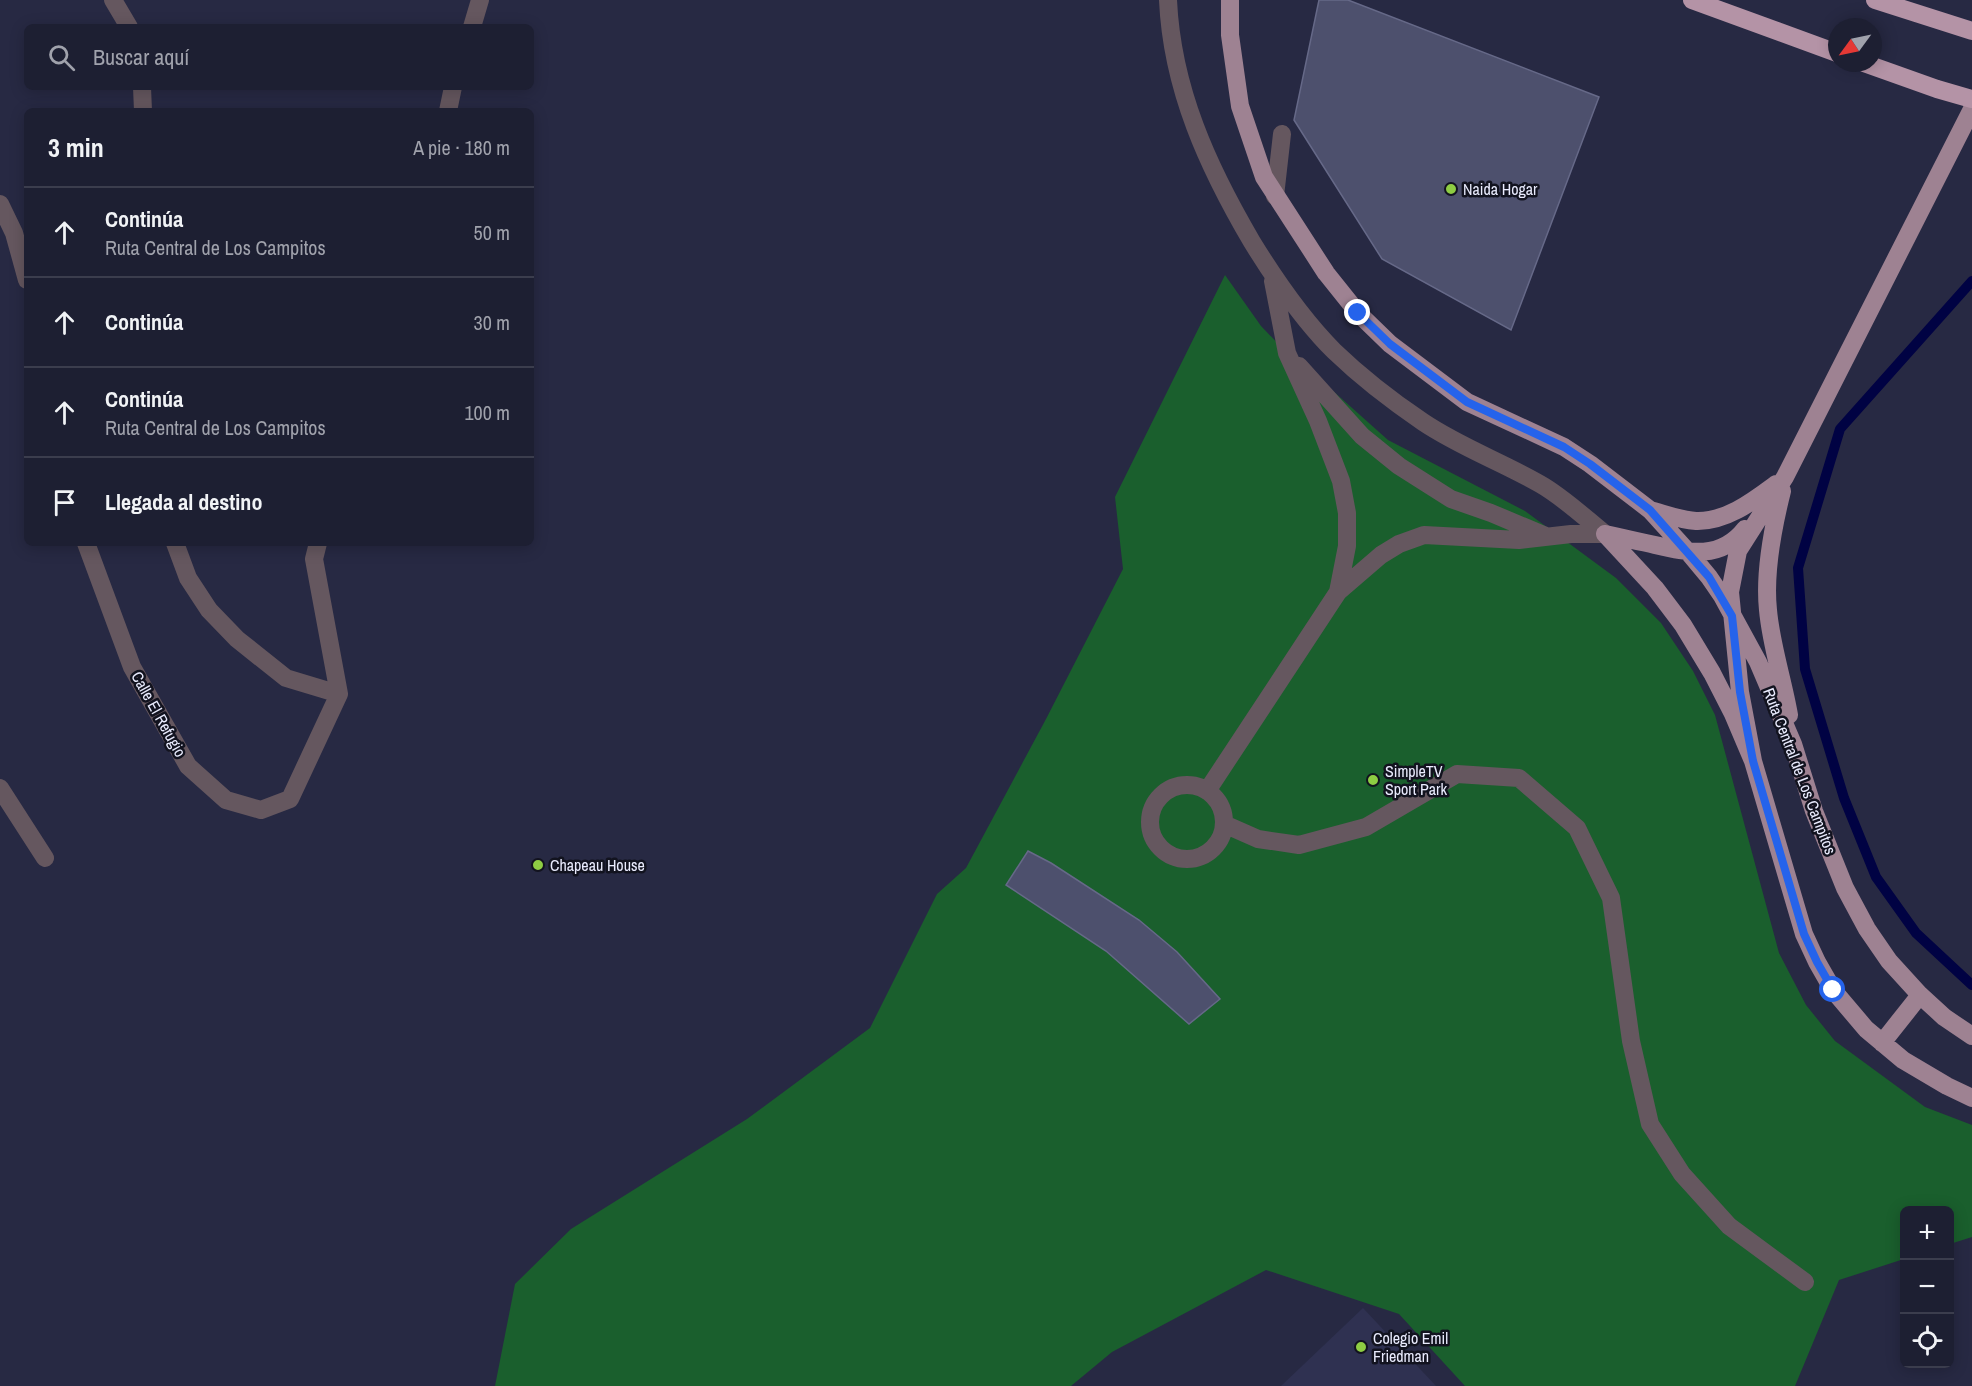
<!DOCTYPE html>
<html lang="es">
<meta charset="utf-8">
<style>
body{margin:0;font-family:"Archivo Narrow",sans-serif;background:#25273a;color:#f1f3f6}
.controls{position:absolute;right:18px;bottom:18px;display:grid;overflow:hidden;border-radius:9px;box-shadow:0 3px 15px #0003}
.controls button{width:54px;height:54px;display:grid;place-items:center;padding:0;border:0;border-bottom:2px solid #3b3d4d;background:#1d1f32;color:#f1f3f6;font:30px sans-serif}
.compass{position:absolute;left:1828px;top:18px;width:54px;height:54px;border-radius:50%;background:#1d1f32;box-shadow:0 3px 15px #0003;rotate:237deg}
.stop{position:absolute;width:18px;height:18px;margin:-14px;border:4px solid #2563eb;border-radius:50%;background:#fff}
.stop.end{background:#2563eb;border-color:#fff;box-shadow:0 2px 6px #0008}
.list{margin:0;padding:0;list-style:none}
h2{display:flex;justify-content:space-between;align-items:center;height:78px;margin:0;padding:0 24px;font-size:26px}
h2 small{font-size:20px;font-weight:400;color:#a0a2ac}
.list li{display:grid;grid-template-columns:39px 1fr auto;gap:18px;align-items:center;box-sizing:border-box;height:90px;padding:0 24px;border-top:2px solid #3b3d4d}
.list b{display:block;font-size:22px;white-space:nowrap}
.list p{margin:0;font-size:20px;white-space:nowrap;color:#a0a2ac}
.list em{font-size:20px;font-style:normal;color:#a0a2ac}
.icon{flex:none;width:33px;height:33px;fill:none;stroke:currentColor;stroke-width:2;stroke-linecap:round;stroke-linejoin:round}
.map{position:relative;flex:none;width:1972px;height:1386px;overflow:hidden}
.search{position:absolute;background:#1d1f32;box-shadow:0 3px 15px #0003;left:24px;top:24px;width:510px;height:66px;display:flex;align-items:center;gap:15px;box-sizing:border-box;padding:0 21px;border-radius:9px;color:#a0a2ac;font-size:22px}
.panel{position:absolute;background:#1d1f32;box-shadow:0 3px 15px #0003;left:24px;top:108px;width:510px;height:438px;border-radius:9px}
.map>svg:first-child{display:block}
.built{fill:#2f3151}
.green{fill:#1a5f2d}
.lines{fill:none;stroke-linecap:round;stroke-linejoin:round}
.stream{stroke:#000243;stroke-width:10}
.building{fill:#4d506d;stroke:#666988;stroke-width:1.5}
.minor{stroke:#65575f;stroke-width:18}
.major{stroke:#9e8292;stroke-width:18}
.highway{stroke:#b493a6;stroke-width:18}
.route{stroke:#2563eb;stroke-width:8}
.poi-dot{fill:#8ecd43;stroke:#12131f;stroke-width:2}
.labels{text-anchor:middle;stroke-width:5;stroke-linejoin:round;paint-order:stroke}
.poi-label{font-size:16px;fill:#eaecfe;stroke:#12131f;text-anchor:start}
.street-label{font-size:16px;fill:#eaecfe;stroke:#12131f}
</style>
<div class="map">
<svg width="1972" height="1386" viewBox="0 0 1972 1386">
<rect width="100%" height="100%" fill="#272943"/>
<!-- built -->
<path class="built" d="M 1363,1308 L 1436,1386 L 1281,1386 Z"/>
<!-- green -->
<path class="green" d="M 1225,275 L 1261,326 L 1287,353 L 1314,374 L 1388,440 L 1525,511 L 1616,578 L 1661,623 L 1693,671 L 1715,715 L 1779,953 L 1806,1005 L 1835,1041 L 1925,1107 L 1972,1125 L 1972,1237 L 1950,1244 L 1950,1210 L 1904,1210 L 1904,1259 L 1839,1280 L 1795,1386 L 1465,1386 L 1399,1314 L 1266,1270 L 1112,1352 L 1071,1386 L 495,1386 L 515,1284 L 571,1229 L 747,1119 L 870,1028 L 937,894 L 966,868 L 1046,719 L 1123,569 L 1115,497 Z"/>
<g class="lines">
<!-- stream -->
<path class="stream" d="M 1972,281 L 1840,429 L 1798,568 L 1805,669 L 1844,798 L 1876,877 L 1916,933 L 1972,985"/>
</g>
<!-- building -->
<path class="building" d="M 1319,0 L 1348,0 L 1599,97 L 1511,330 L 1382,259 L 1294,120 Z
M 1028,851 L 1051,863 L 1139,920 L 1177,952 L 1220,999 L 1189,1024 L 1106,951 L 1006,885 Z"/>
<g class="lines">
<!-- minor -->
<path class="minor" d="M 113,0 L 129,27
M 1168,0 C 1172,89 1208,167 1252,242 C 1276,281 1302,319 1334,351 C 1362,378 1392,401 1423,422 C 1460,447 1502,462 1540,484 C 1563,497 1584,517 1605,534
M 472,27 L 480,0
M 142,87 L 143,111
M 448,111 L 453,87
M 1275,196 L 1282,134
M 0,204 L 14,233 L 27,280
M 1273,281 L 1287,353 L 1318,421 L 1341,481 L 1347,513 L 1347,546 L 1338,592
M 1299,366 L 1362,436 L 1399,466 L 1451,499 L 1491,513 L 1546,536
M 86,543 L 132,667 L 188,766 L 226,800 L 261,810 L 290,799 L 339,694 L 314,559 L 318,543
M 175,543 L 188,578 L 209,610 L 237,639 L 286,678 L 339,694
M1150 822a37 37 0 1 1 74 0a37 37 0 1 1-74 0Z
M 0,788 L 45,858
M 1207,791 L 1338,592 L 1381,555 L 1399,544 L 1424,535 L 1519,540 L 1571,534 L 1605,534
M 1224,824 L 1258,839 L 1299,845 L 1366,827 L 1457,774 L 1519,778 L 1577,828 L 1611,898 L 1631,1041 L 1650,1124 L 1682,1174 L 1729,1226 L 1805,1282"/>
<!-- major -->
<path class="major" d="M 1230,0 L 1230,35 L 1240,106 L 1264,177 L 1326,273 L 1358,313 L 1390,344 L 1467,402 L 1564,447 L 1590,464 L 1650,510 L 1689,553 L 1709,577 L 1722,596 L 1758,662 L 1793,744 L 1814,811 L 1845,888 L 1867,929 L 1889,961 L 1920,995 L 1944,1017 L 1972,1036
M 1782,491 C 1773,527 1764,573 1768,610 C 1771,645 1783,680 1789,715
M 1650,510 C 1665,514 1680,520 1696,521 C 1726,522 1753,501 1776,484
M 1605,534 L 1655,588 L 1683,625 L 1712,673 L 1733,714 L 1753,761 L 1804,934 L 1817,962 L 1833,990 L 1866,1029 L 1903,1060 L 1947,1086 L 1972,1098
M 1605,534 C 1622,538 1638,541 1655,545 C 1689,553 1721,560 1745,529
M 1753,761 L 1740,692 L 1730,592 L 1738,551 L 1785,477 L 1972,109
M 1882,1043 L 1920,995"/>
<!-- highway -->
<path class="highway" d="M 1692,0 L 1837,53
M 1875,0 L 1972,31
M 1864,63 L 1937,89 L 1972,99"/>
</g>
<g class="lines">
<!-- route -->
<path class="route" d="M 1358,313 L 1390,344 L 1467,402 L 1564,447 L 1590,464 L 1650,510 L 1709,577 L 1732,616 L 1740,692 L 1753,761 L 1804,934 L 1817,962 L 1833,990"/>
</g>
<!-- markers -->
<g class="poi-dot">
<circle cx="1451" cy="189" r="6"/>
<circle cx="1373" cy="780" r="6"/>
<circle cx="538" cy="865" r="6"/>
<circle cx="1361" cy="1347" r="6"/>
</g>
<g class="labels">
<!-- poi labels -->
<g class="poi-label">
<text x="1463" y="195">Naida Hogar</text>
<text x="1385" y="777">SimpleTV<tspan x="1385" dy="18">Sport Park</tspan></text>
<text x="550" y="871">Chapeau House</text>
<text x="1373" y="1344">Colegio Emil<tspan x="1373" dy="18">Friedman</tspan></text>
</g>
<!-- street labels -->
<g class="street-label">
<text transform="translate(159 714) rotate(61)" y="6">Calle El Refugio</text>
<text transform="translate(1800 771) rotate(69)" y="6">Ruta Central de Los Campitos</text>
</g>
</g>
</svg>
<div class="controls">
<button>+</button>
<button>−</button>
<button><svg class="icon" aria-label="locate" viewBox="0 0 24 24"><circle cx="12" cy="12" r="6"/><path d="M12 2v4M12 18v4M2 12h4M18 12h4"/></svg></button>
</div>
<svg class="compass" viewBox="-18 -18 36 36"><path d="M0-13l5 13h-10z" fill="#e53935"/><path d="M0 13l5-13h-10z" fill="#a0a2ac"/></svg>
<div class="stop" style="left:1833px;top:990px"></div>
<div class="stop end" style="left:1358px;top:313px"></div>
<div class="search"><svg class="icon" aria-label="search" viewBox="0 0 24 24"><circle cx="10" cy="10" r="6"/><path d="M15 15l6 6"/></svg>Buscar aquí</div>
<section class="panel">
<h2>3 min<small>A pie · 180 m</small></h2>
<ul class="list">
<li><svg class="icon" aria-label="ahead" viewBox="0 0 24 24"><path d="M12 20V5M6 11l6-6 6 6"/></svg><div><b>Continúa</b><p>Ruta Central de Los Campitos</p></div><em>50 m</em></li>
<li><svg class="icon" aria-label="ahead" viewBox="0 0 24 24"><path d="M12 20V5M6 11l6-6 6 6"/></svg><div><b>Continúa</b></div><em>30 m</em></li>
<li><svg class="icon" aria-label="ahead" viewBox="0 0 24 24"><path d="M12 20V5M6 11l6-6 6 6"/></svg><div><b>Continúa</b><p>Ruta Central de Los Campitos</p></div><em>100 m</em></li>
<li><svg class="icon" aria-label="arrive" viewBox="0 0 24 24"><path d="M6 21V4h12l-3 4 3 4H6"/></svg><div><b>Llegada al destino</b></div></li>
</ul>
</section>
</div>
